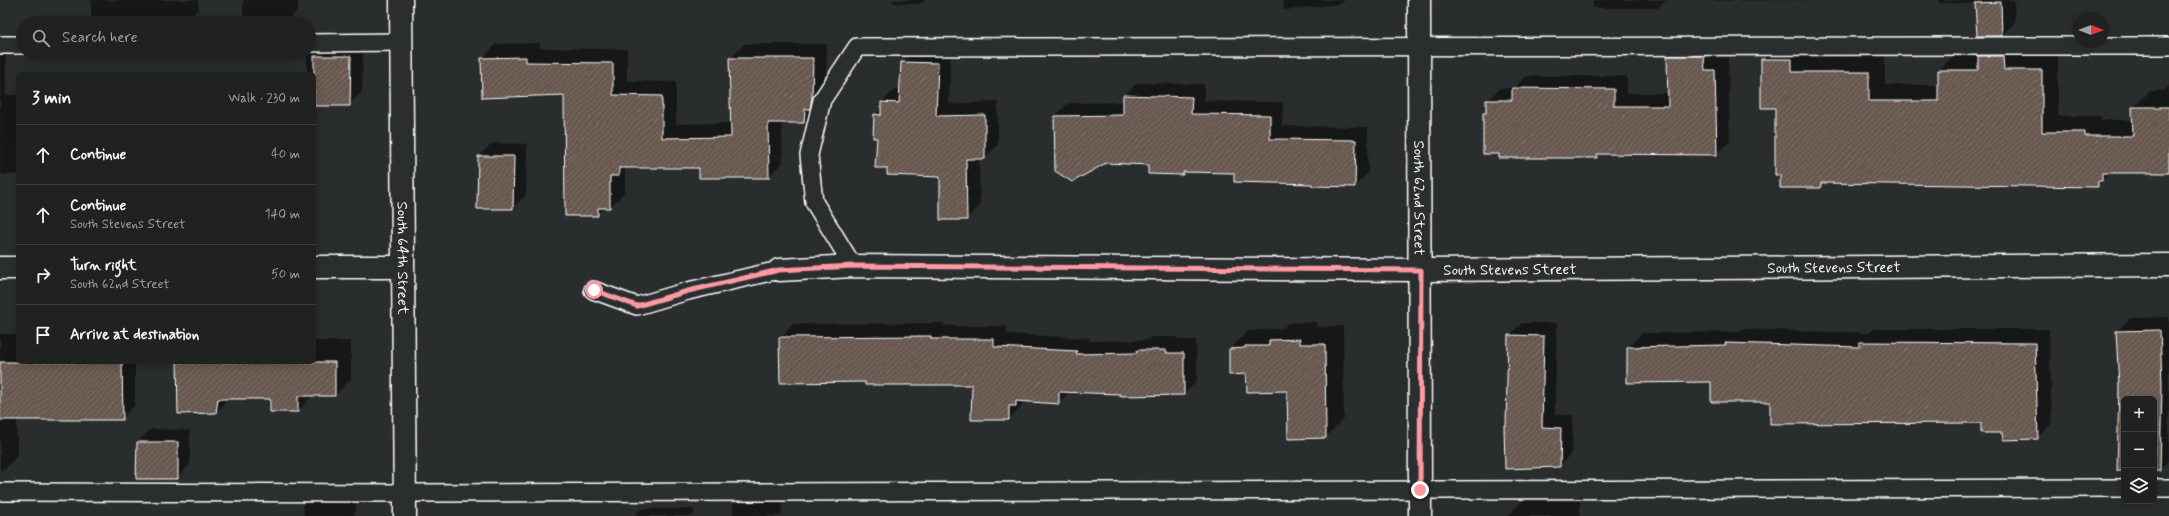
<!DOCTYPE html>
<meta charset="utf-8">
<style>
body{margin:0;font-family:Mynerve,sans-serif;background:#282a2a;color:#f1f3f6}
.controls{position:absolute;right:12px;bottom:12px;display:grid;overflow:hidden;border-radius:6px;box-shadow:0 2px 10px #0003}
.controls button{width:36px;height:36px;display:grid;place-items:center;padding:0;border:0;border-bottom:1px solid #3d3f40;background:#202222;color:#f1f3f6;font:20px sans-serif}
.compass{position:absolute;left:2073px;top:12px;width:36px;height:36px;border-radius:50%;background:#202222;box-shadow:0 2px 10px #0003;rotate:90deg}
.stop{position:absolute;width:12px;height:12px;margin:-9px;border:3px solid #ff9aa2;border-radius:50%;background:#fff}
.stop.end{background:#ff9aa2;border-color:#fff;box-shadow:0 1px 4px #0008}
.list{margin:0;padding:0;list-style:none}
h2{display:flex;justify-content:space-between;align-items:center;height:52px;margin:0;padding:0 16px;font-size:17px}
h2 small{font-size:13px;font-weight:400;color:#a2a4a5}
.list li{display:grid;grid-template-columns:26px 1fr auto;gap:12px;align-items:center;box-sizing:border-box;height:60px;padding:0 16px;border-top:1px solid #3d3f40}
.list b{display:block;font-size:15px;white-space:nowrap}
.list p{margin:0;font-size:13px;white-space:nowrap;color:#a2a4a5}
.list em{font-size:13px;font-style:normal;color:#a2a4a5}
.icon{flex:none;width:22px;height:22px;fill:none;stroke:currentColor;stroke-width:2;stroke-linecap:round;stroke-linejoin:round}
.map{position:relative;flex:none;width:2169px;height:516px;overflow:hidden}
.search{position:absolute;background:#202222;box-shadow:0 2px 10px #0003;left:16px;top:16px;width:300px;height:44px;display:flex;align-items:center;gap:10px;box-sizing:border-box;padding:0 14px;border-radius:22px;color:#a2a4a5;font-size:15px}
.panel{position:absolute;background:#202222;box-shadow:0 2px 10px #0003;left:16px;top:72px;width:300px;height:292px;border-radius:6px}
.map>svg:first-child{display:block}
.shadow{fill:#0007}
.building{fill:url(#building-hatch);stroke:#fff}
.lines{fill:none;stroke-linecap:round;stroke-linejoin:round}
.lane-casing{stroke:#fff;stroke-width:20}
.street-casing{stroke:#fff;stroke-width:25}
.lane{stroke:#2a2d2e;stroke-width:17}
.street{stroke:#2a2d2e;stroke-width:22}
.route{stroke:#ff9aa2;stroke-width:5}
.labels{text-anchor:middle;stroke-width:3.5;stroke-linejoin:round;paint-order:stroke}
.street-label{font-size:15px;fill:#fff;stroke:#2a2d2e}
</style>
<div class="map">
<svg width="2169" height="516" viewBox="0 0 2169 516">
<defs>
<pattern id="building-hatch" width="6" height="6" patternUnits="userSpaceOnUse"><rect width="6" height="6" fill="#67584f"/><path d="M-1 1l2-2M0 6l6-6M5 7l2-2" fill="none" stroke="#7e7169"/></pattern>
</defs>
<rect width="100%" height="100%" fill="#2a2d2e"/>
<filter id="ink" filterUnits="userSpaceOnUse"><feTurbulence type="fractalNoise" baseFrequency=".025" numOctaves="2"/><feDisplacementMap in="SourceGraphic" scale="8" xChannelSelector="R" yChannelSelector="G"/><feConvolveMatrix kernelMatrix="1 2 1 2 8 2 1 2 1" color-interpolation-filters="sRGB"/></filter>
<g filter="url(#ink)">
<!-- shadow -->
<path class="shadow" d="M 91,0 L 198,0 L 199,9 L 186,22 L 91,23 Z
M 243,0 L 298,0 L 298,10 L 285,23 L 243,23 Z
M 893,0 L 925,0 L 920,4 L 893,3 Z
M 1283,0 L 1345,0 L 1340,4 L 1284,10 Z
M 1593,0 L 1666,0 L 1658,8 L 1593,8 Z
M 1708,0 L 1864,0 L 1708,1 Z
M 1939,0 L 2014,0 L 2015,22 L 2002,35 L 1976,4 L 1939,3 Z
M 0,42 L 6,42 L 6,95 L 18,95 L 18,174 L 2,175 L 0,171 Z
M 320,43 L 363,44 L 362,92 L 349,105 L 315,105 L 314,140 L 314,74 L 307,74 L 307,56 Z
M 540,43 L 540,48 L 627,49 L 627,81 L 676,82 L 676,124 L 731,123 L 730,59 L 744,44 L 827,44 L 826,83 L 818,108 L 804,122 L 782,122 L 783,162 L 768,177 L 700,167 L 627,167 L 625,169 L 625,192 L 610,207 L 605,207 L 597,215 L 565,94 L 482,59 L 496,44 Z
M 1779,43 L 1809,43 L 1809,56 L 1885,56 L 1885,85 L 1939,85 L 1939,70 L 1955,54 L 2058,54 L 2058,116 L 2101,116 L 2101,120 L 2133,120 L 2133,108 L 2150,91 L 2165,91 L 2169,85 L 2169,171 L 2111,172 L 2097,186 L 1826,182 L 1821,187 L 1781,187 L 1776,107 L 1762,60 Z
M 1681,44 L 1717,44 L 1717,58 L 1728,57 L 1730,141 L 1717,154 L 1601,153 L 1596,157 L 1500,153 L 1484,113 L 1487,111 L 1487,101 L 1500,88 L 1514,88 L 1526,76 L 1627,76 L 1627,93 L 1669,93 L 1668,57 Z
M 915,50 L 951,51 L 949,104 L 998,102 L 998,145 L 984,158 L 979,158 L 980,206 L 966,219 L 941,176 L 888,167 L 878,137 L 875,115 L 882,108 L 882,102 L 895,89 L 901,89 L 902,63 Z
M 1137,83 L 1204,84 L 1204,101 L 1283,102 L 1282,126 L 1368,127 L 1368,173 L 1355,186 L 1313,183 L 1235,172 L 1185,171 L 1182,174 L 1149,164 L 1055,116 L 1068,103 L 1124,102 L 1124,96 Z
M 492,143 L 527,144 L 526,195 L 513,208 L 479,156 Z
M 2169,317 L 2169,461 L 2160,470 L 2154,470 L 2154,399 L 2124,399 L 2124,470 L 2117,331 L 2130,318 Z
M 1317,322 L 1317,327 L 1343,326 L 1344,419 L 1326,437 L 1288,390 L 1247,373 L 1230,349 L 1248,331 L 1283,328 L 1288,323 Z
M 944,323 L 944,326 L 1007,326 L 1007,334 L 1090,338 L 1089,341 L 1148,340 L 1151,337 L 1178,337 L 1178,340 L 1196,340 L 1197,381 L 1184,394 L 1070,391 L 1058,403 L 1022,401 L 1022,406 L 1009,419 L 973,384 L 866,381 L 780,338 L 793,324 Z
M 1522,323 L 1557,323 L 1555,415 L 1573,415 L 1572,453 L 1559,466 L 1507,425 L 1509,336 Z
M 1741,329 L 1869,333 L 1874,329 L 2049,329 L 2052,424 L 2037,438 L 2003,432 L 1982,422 L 1771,424 L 1771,401 L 1712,381 L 1628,347 L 1642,333 L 1738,332 Z
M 0,334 L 18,334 L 18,362 L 135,362 L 135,405 L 122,419 L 17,419 L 17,456 L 4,470 L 0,470 Z
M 314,341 L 351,341 L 351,379 L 335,395 L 313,395 L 298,411 L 271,398 L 230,398 L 216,412 L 178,362 L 314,362 Z
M 151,429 L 190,430 L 190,465 L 177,478 L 138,442 Z
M 316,490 L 356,490 L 356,512 L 353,516 L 304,516 L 303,503 Z
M 781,490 L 782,516 L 733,516 L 733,504 L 746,491 Z
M 1522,501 L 1580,501 L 1580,516 L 1508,516 Z
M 641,509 L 694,509 L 694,516 L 634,516 Z"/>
<!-- building -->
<path class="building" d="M 2001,2 L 2002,36 L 1977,36 L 1975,3 Z
M 314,56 L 351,56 L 350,106 L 314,106 Z
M 1667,56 L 1704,56 L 1705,70 L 1715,70 L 1717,155 L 1597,154 L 1597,158 L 1499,158 L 1499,154 L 1483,154 L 1483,113 L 1486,113 L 1486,100 L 1512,100 L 1512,88 L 1614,89 L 1614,106 L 1668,106 Z
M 1978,56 L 2003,56 L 2004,70 L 2042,70 L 2042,132 L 2085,132 L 2085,136 L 2133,136 L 2132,107 L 2169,107 L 2169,173 L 2102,173 L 2102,181 L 2098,181 L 2098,187 L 1821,183 L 1821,188 L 1780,188 L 1780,175 L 1775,175 L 1775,108 L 1761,108 L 1761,59 L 1792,59 L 1792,72 L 1869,72 L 1869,101 L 1938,101 L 1938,70 L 1978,70 Z
M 526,57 L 526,62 L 613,63 L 613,95 L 662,96 L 662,138 L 731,137 L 729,58 L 813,58 L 812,98 L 810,109 L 805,109 L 804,123 L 768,123 L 769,178 L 699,178 L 699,168 L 619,168 L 619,176 L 610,176 L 610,208 L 598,208 L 598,216 L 565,216 L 564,95 L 482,98 L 481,58 Z
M 901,62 L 938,63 L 936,116 L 985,115 L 985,159 L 966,159 L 967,220 L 940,220 L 940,177 L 887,175 L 887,168 L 875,168 L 877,138 L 873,138 L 874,114 L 881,115 L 881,102 L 899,103 Z
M 1123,95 L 1192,97 L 1191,114 L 1270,115 L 1270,139 L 1356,140 L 1355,187 L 1312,186 L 1312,184 L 1234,182 L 1234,173 L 1183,172 L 1183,175 L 1148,174 L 1148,165 L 1106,163 L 1072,182 L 1055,171 L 1054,116 L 1123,115 Z
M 478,156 L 514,156 L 513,209 L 477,209 Z
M 2160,330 L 2162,385 L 2160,471 L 2154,471 L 2154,399 L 2124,399 L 2124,471 L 2117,471 L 2119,386 L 2116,331 Z
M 1508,335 L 1544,336 L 1542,427 L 1561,428 L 1560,467 L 1505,469 L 1504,426 L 1506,426 Z
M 931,336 L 931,339 L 994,339 L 994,347 L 1077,351 L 1076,354 L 1137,353 L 1137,350 L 1166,350 L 1166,353 L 1184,353 L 1184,395 L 1120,396 L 1120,394 L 1059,392 L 1059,404 L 1016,401 L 1016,406 L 1009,406 L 1009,420 L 971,420 L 972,385 L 865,385 L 865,382 L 780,383 L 779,337 Z
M 1300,339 L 1300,344 L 1325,344 L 1326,438 L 1288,439 L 1287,391 L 1247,392 L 1246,374 L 1229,375 L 1229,349 L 1245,348 L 1245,346 L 1269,346 L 1269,340 Z
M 1859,342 L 2035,343 L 2038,439 L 2003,440 L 2002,433 L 1981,433 L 1981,423 L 1770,424 L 1770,402 L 1711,402 L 1711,382 L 1627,383 L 1627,347 L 1726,345 L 1725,343 L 1859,347 Z
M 0,362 L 122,362 L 123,420 L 0,420 Z
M 177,362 L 335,362 L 335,396 L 298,396 L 298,412 L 270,412 L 270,399 L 218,399 L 216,413 L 178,414 Z
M 137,442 L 178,442 L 178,479 L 136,479 Z"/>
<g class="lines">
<defs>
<path id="lane" d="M 309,43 L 401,42
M 0,45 L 23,45
M 853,266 L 814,202 L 809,155 L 822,100 L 857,47 L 2169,46
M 593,290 L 637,306 L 688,291 L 779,270
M 2154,488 L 2169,488
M 0,492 L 405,493 L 2124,488"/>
<g id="street">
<path id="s1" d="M 401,0 L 405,516"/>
<path id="s2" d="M 1419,0 L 1420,516"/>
<path d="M 314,267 L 402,267"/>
<path d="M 0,268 L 18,268"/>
<path id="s3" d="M 779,270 L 853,266 L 1421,270 L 2169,265"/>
</g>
</defs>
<!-- lane casing -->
<use href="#lane" class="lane-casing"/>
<!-- street casing -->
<use href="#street" class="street-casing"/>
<!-- lane -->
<use href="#lane" class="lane"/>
<!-- street -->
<use href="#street" class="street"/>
</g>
</g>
<g class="lines" filter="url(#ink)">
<!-- route -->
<path class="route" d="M 594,290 L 637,306 L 688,291 L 779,270 L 853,266 L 1421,270 L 1420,490"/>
</g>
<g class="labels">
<!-- street labels -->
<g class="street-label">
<text dy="5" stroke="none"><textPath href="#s2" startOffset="198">South 62nd Street</textPath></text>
<text dy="5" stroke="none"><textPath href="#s1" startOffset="258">South 64th Street</textPath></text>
<text dy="5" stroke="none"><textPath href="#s3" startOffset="1055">South Stevens Street</textPath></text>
<text dy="5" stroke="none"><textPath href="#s3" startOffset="731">South Stevens Street</textPath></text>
</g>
</g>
</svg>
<div class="controls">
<button>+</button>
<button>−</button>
<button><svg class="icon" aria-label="layers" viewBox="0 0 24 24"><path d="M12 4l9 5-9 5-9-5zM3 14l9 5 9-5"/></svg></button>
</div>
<svg class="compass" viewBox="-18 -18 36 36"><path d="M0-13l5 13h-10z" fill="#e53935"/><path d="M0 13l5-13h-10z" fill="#a2a4a5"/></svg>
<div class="stop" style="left:594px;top:290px"></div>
<div class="stop end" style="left:1420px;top:490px"></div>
<div class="search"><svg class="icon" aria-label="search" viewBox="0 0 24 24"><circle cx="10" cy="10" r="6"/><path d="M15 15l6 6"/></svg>Search here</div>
<section class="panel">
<h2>3 min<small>Walk · 230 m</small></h2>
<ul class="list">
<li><svg class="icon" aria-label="ahead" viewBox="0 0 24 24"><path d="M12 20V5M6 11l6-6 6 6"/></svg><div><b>Continue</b></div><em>40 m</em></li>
<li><svg class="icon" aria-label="ahead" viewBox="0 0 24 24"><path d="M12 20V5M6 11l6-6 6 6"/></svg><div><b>Continue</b><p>South Stevens Street</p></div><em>140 m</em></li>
<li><svg class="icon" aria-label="right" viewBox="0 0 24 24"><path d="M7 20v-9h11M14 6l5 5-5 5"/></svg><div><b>Turn right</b><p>South 62nd Street</p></div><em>50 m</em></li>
<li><svg class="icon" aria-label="arrive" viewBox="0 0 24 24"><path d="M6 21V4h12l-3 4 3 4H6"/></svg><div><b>Arrive at destination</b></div></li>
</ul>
</section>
</div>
